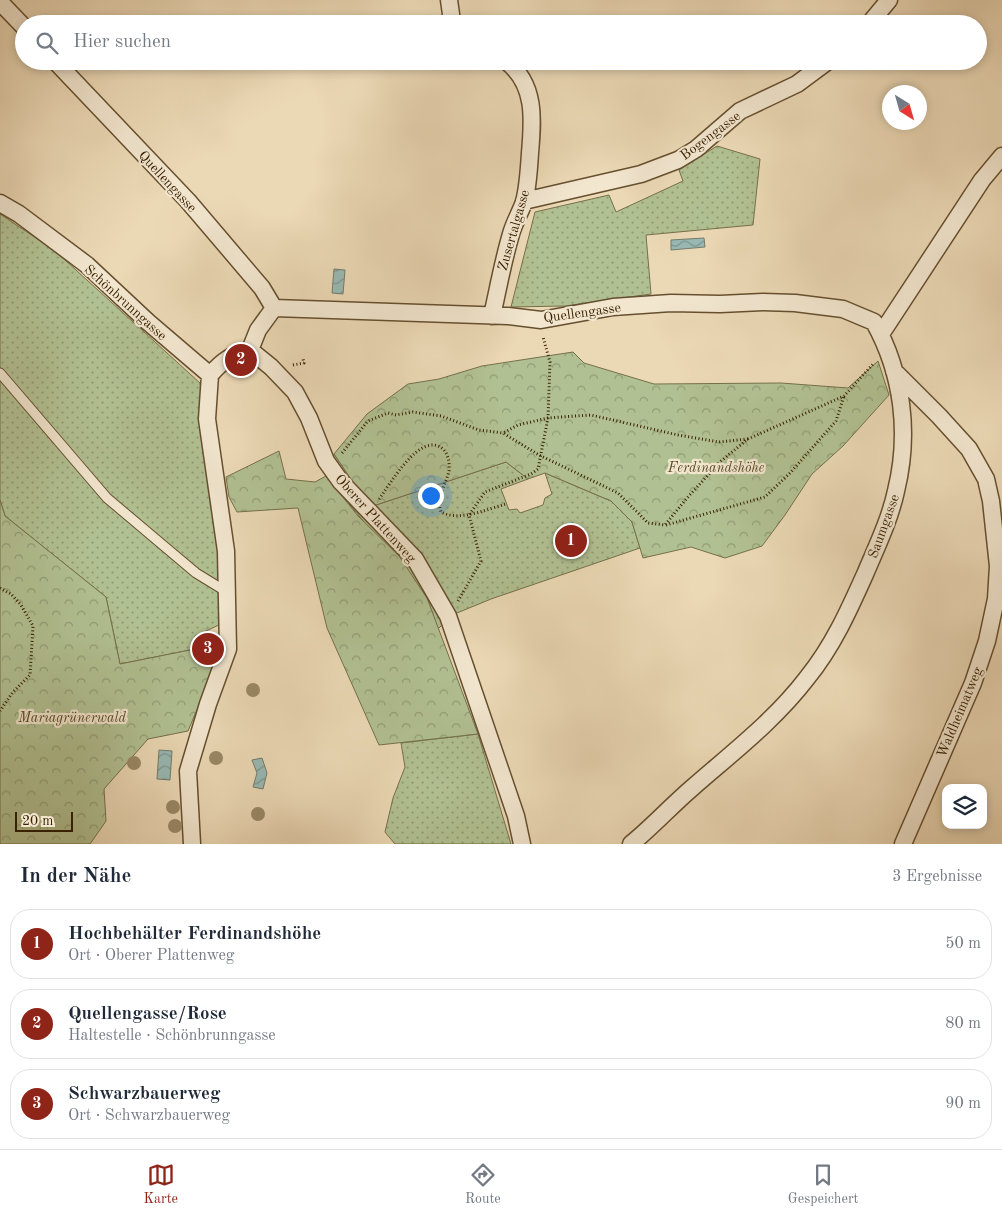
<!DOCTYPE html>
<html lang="de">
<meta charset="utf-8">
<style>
body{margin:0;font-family:"Old Standard TT",serif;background:#f6f6f7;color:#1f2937}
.controls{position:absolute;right:15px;bottom:15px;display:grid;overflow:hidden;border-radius:10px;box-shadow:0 2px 8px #0003}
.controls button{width:45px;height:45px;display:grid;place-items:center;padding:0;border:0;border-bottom:1px solid #e0e1e3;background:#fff;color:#1f2937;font:25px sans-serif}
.compass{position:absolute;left:882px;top:85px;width:45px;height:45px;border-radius:50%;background:#fff;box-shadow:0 2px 8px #0003;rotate:143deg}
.scale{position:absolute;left:15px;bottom:12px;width:58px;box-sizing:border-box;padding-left:5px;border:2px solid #392101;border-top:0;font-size:14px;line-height:18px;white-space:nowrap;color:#392101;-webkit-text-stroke:4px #f2e6cf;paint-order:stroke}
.you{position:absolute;left:430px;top:495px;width:18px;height:18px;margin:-12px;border:4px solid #fff;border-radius:50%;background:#1a73e8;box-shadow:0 0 0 8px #1a73e833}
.badge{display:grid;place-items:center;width:32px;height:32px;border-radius:50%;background:#8f2418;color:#fff;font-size:16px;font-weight:700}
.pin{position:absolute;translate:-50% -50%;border:2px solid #fff;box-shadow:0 1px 5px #0006}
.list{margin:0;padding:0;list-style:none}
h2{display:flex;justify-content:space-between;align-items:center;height:65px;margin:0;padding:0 20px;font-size:21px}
h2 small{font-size:16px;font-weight:400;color:#747a83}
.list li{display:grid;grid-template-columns:32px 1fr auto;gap:15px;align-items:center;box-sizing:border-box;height:70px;margin:0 10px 10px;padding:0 10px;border:1px solid #e0e1e3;border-radius:20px}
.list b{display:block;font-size:19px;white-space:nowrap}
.list p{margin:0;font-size:16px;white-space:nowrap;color:#747a83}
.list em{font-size:16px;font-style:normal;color:#747a83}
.icon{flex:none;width:28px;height:28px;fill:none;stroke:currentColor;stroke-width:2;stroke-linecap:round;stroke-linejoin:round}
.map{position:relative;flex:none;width:1002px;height:844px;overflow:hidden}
.search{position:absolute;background:#fff;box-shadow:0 2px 8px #0003;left:15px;right:15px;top:15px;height:55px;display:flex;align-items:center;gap:12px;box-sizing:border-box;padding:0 18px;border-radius:28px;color:#747a83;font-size:19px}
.sheet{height:305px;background:#fff}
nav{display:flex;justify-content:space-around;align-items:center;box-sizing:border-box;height:70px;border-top:1px solid #e0e1e3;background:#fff;font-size:14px;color:#747a83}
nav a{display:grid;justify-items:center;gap:2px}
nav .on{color:#8f2418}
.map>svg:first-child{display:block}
.grass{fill:url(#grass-dots);stroke:#75704a}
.forest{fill:url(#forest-crowns);stroke:#75704a}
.water{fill:url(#water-waves);stroke:#737c6c}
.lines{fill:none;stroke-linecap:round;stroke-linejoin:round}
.service-casing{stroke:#664f2e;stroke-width:11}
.minor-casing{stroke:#664f2e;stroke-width:19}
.path{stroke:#392101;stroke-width:3;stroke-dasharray:1 2.5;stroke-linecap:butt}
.service{stroke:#f2e6cf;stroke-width:9}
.minor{stroke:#f2e6cf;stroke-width:16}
.tree{fill:#9a8966}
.labels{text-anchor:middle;stroke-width:4.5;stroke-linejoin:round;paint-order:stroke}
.street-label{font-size:14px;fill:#392101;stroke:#f2e6cf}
.park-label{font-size:14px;font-style:italic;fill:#574925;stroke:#f2e6cf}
</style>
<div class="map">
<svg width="1002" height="844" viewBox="0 0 1002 844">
<defs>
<pattern id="grass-dots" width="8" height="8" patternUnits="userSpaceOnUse" patternTransform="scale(1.25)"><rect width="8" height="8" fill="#b1c092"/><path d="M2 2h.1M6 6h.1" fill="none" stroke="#919c75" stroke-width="1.8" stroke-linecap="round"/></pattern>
<pattern id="forest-crowns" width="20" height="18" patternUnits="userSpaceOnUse" patternTransform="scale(1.25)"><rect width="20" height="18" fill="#b1c092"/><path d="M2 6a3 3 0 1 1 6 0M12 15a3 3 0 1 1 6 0" fill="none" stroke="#919c75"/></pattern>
<pattern id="water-waves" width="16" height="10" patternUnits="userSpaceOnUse" patternTransform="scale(1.25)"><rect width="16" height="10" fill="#99b9b4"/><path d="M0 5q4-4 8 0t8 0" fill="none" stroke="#7e9690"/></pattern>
</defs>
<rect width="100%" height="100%" fill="#ebd8b5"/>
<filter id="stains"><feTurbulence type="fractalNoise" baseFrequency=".004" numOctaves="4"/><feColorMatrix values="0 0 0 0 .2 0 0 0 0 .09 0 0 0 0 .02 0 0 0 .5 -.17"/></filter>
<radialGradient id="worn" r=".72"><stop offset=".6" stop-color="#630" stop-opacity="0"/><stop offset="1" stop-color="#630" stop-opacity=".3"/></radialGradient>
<!-- grass -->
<path class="grass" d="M 717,146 L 760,159 L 753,225 L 646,235 L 651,294 L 565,306 L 511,307 L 535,212 L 609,195 L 616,212 L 683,181 L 679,170 Z
M 0,214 L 54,250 L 200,383 L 222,562 L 221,624 L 195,636 L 195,649 L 120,664 L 106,597 L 5,516 L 0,500 Z
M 334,454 L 370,507 L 506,462 L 528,479 L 501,489 L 509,510 L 517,509 L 520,513 L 543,505 L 545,498 L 552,494 L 545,473 L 611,501 L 632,522 L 640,548 L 491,599 L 452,615 L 438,629 L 427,598 L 326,476 Z
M 478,734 L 511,844 L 395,844 L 385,832 L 393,798 L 405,767 L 401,743 Z"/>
<!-- forest -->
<path class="forest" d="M 573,352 L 584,363 L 654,384 L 781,383 L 848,388 L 878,361 L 889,395 L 843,446 L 812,474 L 785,515 L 762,546 L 725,558 L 691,547 L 643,558 L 632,522 L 611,501 L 545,473 L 528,479 L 506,462 L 370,507 L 334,454 L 367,414 L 408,384 L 439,379 L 482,366 Z
M 279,451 L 286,479 L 315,482 L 326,476 L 358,516 L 399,556 L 427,598 L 478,734 L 379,745 L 327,628 L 298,508 L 237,512 L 229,497 L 226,477 Z
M 0,500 L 5,516 L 106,597 L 120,664 L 195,649 L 202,658 L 220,655 L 188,731 L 148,739 L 104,789 L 106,821 L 90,844 L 0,844 Z"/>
<!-- water -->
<path class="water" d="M 704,238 L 705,247 L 671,250 L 671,240 Z
M 334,269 L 345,270 L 343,294 L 332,293 Z
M 159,750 L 172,751 L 170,780 L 157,779 Z
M 262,758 L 267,773 L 263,789 L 253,787 L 257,773 L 252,760 Z"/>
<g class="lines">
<defs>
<path id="service" d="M 0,373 L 107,498 L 196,573 L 227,592"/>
<path id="minor" d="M 449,0 L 451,14 L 450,24
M 0,2 L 24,27
M 869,24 L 889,0
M 55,61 L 188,201 L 262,288 L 274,308
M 524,201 L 641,174 L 678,160 L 696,149 L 740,111 L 797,84 L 828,61
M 0,203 L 19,214 L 87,265 L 148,322 L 210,375
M 274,308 L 508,316 L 541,320 L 613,307 L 671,303 L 720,304 L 763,302 L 795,303 L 843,309 L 874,322 C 903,374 910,434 896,491 C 890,519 877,546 866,572 C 849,610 833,646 807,678 C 775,720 732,753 692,788 C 671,806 652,827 631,844
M 492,316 C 498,289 503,261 511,234 C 514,223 520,213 524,202 C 528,187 529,169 530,153 C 533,119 536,84 506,61
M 881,334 L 982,180 L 1002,156
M 250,350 L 271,367 L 295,392 L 309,418 L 326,461 L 341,482 L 415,559 L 448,616 L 516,816 L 522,844
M 250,350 L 258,330 L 274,308
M 894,371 L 939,416 L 969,449 L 986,479 L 991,501 L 998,566 L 996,599 L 987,641 L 973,683 L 903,844
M 210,375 C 223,360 231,355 250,350
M 192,844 L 188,771 L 208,704 L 228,649 L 226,551 L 207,419 L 210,375"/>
</defs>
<!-- service casing -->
<use href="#service" class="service-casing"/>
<!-- minor casing -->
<use href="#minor" class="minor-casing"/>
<!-- path -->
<path class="path" d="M 293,365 L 304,363 L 303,359
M 748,439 L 719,442 L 678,435 L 591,415 L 548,418 L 518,425 L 503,433 L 539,455 L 618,493 L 648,523 L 665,525 L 687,498 L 721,461 L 748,439 L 844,396 L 874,363
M 342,453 L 368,421 L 388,413 L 396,415 L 413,412 L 441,416 L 479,430 L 503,433
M 379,499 C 390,485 420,430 443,449 C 448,454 450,463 449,471 C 446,484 436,498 441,512 C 460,522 487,509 506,504
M 666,525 L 765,497 L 790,473 L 836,421 L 844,396
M 0,588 L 11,594 L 21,605 L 33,626 L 30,675 L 13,692 L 0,711
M 458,601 L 481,561 L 469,515 L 485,492 L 531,474 L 538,469 L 548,418 L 550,362 L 543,337"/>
<!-- service -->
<use href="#service" class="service"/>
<!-- minor -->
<use href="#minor" class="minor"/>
</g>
<!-- trees -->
<g class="tree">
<circle cx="253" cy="690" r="7"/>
<circle cx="216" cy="758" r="7"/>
<circle cx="134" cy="763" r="7"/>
<circle cx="173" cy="807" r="7"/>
<circle cx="258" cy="814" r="7"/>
<circle cx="175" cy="826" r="7"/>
</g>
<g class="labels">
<!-- street labels -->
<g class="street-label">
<text transform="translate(710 135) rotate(-37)" y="5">Bogengasse</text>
<text transform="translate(168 181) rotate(47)" y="5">Quellengasse</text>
<text transform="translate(513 230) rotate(-74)" y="5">Zusertalgasse</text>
<text transform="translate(126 302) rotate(42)" y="5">Schönbrunngasse</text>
<text transform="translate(582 312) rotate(-8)" y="5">Quellengasse</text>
<text transform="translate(376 518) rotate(48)" y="5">Oberer Plattenweg</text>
<text transform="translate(883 526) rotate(-70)" y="5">Saumgasse</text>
<text transform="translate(959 712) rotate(-67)" y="5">Waldheimatweg</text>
</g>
<!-- park labels -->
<g class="park-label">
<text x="716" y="472">Ferdinandshöhe</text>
<text x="72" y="722">Mariagrünerwald</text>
</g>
</g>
<rect width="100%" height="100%" filter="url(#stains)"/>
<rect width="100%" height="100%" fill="url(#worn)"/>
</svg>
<div class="controls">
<button><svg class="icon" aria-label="layers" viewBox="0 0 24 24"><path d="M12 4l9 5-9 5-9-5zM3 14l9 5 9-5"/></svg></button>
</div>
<svg class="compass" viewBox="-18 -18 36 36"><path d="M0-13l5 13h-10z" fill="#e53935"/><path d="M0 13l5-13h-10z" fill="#747a83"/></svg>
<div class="scale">20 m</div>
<div class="you"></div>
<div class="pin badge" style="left:571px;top:541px">1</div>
<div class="pin badge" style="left:241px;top:360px">2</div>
<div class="pin badge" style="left:208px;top:649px">3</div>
<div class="search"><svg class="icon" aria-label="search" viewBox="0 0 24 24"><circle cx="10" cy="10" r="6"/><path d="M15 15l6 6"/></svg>Hier suchen</div>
</div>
<section class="sheet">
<h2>In der Nähe<small>3 Ergebnisse</small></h2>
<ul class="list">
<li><span class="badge">1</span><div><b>Hochbehälter Ferdinandshöhe</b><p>Ort · Oberer Plattenweg</p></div><em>50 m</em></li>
<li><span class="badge">2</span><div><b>Quellengasse/Rose</b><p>Haltestelle · Schönbrunngasse</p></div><em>80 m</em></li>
<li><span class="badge">3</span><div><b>Schwarzbauerweg</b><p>Ort · Schwarzbauerweg</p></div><em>90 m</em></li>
</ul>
</section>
<nav>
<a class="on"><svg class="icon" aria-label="map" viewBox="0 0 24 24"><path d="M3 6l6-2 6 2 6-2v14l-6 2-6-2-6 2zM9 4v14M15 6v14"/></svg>Karte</a>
<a><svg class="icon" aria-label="directions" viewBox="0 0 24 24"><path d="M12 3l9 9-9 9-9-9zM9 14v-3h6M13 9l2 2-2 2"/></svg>Route</a>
<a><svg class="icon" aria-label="saved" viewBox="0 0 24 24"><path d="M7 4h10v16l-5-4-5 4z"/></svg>Gespeichert</a>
</nav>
